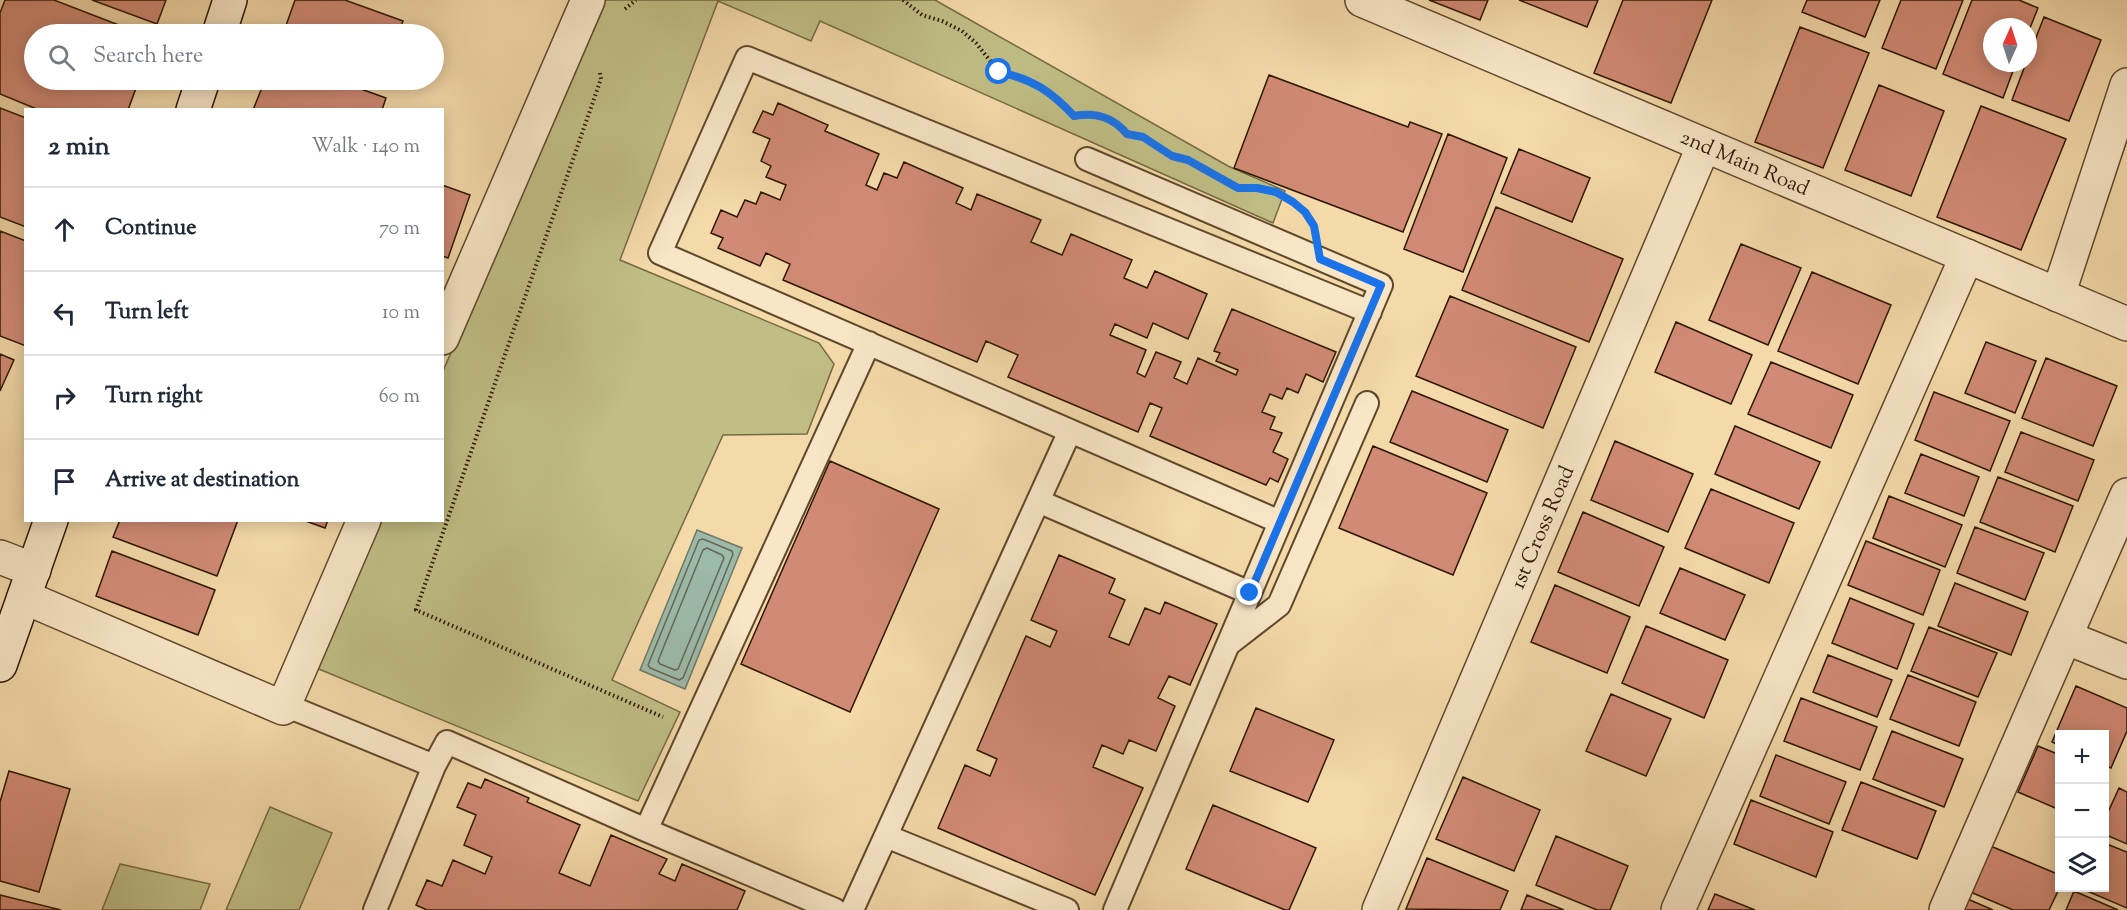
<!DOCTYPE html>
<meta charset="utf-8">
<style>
body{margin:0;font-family:"Sorts Mill Goudy",serif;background:#f6f6f7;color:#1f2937}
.controls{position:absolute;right:18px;bottom:18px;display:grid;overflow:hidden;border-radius:0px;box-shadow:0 3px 15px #0003}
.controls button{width:54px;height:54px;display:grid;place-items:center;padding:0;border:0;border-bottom:2px solid #e0e1e3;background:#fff;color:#1f2937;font:30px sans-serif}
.compass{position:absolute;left:1983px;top:18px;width:54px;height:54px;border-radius:50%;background:#fff;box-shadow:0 3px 15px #0003;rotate:3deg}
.stop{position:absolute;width:18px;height:18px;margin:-14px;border:4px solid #1a73e8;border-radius:50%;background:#fff}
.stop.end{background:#1a73e8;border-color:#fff;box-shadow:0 2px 6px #0008}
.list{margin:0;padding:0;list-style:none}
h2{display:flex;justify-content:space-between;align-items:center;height:78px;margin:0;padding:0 24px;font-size:26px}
h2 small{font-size:20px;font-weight:400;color:#747a83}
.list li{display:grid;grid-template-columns:39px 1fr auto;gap:18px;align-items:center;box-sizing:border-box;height:84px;padding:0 24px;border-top:2px solid #e0e1e3}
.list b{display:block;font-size:22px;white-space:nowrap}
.list em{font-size:20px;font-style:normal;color:#747a83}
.icon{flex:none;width:33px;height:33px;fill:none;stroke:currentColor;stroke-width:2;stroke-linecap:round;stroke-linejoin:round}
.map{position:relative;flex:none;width:2127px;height:910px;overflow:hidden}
.search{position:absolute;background:#fff;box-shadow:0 3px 15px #0003;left:24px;top:24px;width:420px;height:66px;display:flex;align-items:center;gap:15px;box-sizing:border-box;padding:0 21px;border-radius:33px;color:#747a83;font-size:22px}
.panel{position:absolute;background:#fff;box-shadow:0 3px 15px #0003;left:24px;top:108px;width:420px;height:414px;border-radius:0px}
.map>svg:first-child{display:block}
.green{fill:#c0be85;stroke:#766a42;stroke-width:1.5}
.water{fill:#9cbaaa;stroke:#707966;stroke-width:1.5}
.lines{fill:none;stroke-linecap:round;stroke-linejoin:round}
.shore{stroke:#646855;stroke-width:1.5}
.building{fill:#d18a75;stroke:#2d1700;stroke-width:1.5}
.service-casing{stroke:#5f482a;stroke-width:26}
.minor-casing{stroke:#5f482a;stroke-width:36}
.secondary-casing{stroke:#2d1700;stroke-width:36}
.path{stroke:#2d1700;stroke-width:4;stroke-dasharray:1.5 3;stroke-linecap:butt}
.service{stroke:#f8e6c7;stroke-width:22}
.minor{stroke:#f8e6c7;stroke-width:33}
.secondary{stroke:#f8e6c7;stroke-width:33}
.route{stroke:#1a73e8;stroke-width:8}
.labels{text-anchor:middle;stroke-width:6;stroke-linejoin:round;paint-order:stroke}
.street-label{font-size:21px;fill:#2d1700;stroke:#f8e6c7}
</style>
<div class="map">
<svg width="2127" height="910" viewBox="0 0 2127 910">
<rect width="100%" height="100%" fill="#f4d9a9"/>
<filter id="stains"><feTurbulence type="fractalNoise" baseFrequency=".00333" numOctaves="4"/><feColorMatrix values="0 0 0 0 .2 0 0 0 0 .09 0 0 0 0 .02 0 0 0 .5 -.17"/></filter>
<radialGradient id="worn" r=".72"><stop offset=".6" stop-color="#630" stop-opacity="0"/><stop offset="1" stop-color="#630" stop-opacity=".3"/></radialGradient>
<!-- green -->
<path class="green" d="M 604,0 L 935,0 L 1228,166 L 1285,191 L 1273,223 L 820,21 L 811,41 L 718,1 L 620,260 L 819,343 L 834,364 L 807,434 L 723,435 L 612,680 L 680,712 L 638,801 L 314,667 L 377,521 L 442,520 L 443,371 Z
M 270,807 L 332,833 L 299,910 L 226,910 Z
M 120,864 L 210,884 L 200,910 L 102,910 Z"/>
<!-- water -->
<path class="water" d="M 697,530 L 742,548 L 685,689 L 640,670 Z"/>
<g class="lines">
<!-- shore -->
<path class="shore" d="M 703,539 L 732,551 L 733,554 L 683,678 L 679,680 L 650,668 L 648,665 L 699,540 Z
M 707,548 L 722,555 L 724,558 L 678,669 L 675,670 L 660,664 L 658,661 L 703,550 Z"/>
</g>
<!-- building -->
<path class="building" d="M 5,0 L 54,0 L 142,34 L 34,34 L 34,80 L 139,80 L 128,110 L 39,110 L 0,94 L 0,13 Z
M 92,0 L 166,0 L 157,24 Z
M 295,0 L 345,0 L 403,21 L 398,34 L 283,34 Z
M 1429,0 L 1488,0 L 1480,20 Z
M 1519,0 L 1598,0 L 1587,27 Z
M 1623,0 L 1712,0 L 1671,103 L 1594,73 Z
M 1807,0 L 1880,0 L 1865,37 L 1802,12 Z
M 1901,0 L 1963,0 L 1936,69 L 1882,48 Z
M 1972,0 L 2019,0 L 2038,8 L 2028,33 L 2028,27 L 1992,27 L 1992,63 L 2016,63 L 2003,98 L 1943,74 Z
M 2044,17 L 2101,40 L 2069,121 L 2012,100 L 2026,63 L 2028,63 L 2028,58 Z
M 1800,27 L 1869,53 L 1823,168 L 1755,142 Z
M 1269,75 L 1408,127 L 1410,122 L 1442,134 L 1403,232 L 1234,168 Z
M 265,80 L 336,80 L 386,98 L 382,110 L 253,110 Z
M 360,80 L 382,80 L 380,87 Z
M 1879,85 L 1944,111 L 1911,196 L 1845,170 Z
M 778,103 L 828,125 L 825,131 L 879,154 L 866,185 L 877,190 L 884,173 L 897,178 L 904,162 L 963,188 L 956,203 L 971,210 L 977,194 L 1041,220 L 1031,242 L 1062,255 L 1071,234 L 1132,260 L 1124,278 L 1147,288 L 1155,271 L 1207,294 L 1188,339 L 1153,323 L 1147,338 L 1115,324 L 1110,335 L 1146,350 L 1137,373 L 1145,377 L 1156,352 L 1181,362 L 1174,378 L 1187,384 L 1198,358 L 1236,375 L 1238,370 L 1216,361 L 1220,353 L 1214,351 L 1232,309 L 1336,352 L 1323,382 L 1306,374 L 1298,393 L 1287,388 L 1282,399 L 1270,394 L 1262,412 L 1275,417 L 1270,429 L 1282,433 L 1273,452 L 1288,459 L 1278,482 L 1270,478 L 1266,485 L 1150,436 L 1162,408 L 1150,403 L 1138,432 L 1008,377 L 1018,355 L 986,341 L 977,362 L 783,280 L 790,264 L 766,253 L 760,266 L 718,248 L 723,238 L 711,233 L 721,210 L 737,217 L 745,200 L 756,204 L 761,192 L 780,200 L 786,185 L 766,177 L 771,166 L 761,161 L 770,139 L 753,132 L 763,111 L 773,115 Z
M 1981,106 L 2066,139 L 2021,250 L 1937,217 Z
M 0,108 L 26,118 L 26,227 L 0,217 Z
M 1448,134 L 1507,158 L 1463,272 L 1404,249 Z
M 1519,149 L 1590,178 L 1572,222 L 1501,193 Z
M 442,185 L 470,195 L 448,258 L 442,256 Z
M 1496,207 L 1623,259 L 1589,342 L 1462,290 Z
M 0,231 L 26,241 L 26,346 L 0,336 Z
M 1741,244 L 1801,268 L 1768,345 L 1709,320 Z
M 1812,272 L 1891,305 L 1858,384 L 1778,351 Z
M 1450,296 L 1576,347 L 1543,428 L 1416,376 Z
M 1676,322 L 1752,355 L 1731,404 L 1655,372 Z
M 1986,342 L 2036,361 L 2015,413 L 1965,393 Z
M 0,354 L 14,360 L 0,391 Z
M 2046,358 L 2117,386 L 2093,446 L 2022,418 Z
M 1771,362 L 1853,395 L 1831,448 L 1748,414 Z
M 1412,391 L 1508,430 L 1487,482 L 1390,442 Z
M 1934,392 L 2010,421 L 1990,471 L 1915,440 Z
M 1735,426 L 1820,462 L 1799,509 L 1715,474 Z
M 2021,432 L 2094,460 L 2078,501 L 2005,472 Z
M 1615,441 L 1693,474 L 1668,532 L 1591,500 Z
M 1373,446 L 1487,493 L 1453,575 L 1339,528 Z
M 1921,454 L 1979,477 L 1964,516 L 1905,493 Z
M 830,461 L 939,509 L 850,712 L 741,664 Z
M 1998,477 L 2073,506 L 2055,552 L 1980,522 Z
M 1711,489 L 1794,523 L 1769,583 L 1685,548 Z
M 1889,496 L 1962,525 L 1945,567 L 1873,538 Z
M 1583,512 L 1664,547 L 1639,606 L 1558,572 Z
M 120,520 L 238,520 L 217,576 L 113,537 Z
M 303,520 L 328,520 L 325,528 Z
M 1975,527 L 2044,553 L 2025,600 L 1957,573 Z
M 1866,541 L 1940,570 L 1923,615 L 1848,585 Z
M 112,551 L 215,590 L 198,635 L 96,596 Z
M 1059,555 L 1115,579 L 1109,593 L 1125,600 L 1109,637 L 1129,645 L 1145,608 L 1160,614 L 1165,602 L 1217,624 L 1190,685 L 1169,676 L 1158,698 L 1175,706 L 1156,751 L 1129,740 L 1123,754 L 1102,745 L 1093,767 L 1143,788 L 1095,895 L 938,828 L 965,765 L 990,776 L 997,759 L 977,750 L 1026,636 L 1050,647 L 1057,631 L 1031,620 Z
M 1680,568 L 1745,595 L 1725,640 L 1660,613 Z
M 1955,583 L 2028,612 L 2011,655 L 1938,626 Z
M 1555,585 L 1630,617 L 1607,673 L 1531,642 Z
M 1850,598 L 1914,624 L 1897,669 L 1832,643 Z
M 1646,626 L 1728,660 L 1704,718 L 1622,683 Z
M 1929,627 L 1997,653 L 1978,697 L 1911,671 Z
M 1828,655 L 1892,680 L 1877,717 L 1813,692 Z
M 1908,675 L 1976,702 L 1959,746 L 1890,719 Z
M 2076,686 L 2127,708 L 2127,731 L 2111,768 L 2104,765 L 2104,734 L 2060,734 L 2060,746 L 2052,742 Z
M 1611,694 L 1671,719 L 1646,776 L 1586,751 Z
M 1801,698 L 1877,727 L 1860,770 L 1784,741 Z
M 1256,708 L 1334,740 L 1308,802 L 1230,771 Z
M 1892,731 L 1963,759 L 1944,807 L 1873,779 Z
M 2038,746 L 2060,755 L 2060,810 L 2018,792 Z
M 1776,755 L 1846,782 L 1829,824 L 1760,796 Z
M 9,771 L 70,789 L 39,892 L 0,881 L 0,802 Z
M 1463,777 L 1540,810 L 1514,871 L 1436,839 Z
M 485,779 L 529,798 L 527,802 L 580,825 L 559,873 L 590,886 L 611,835 L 667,859 L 659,874 L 675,881 L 682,864 L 745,891 L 737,910 L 427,910 L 416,905 L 427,880 L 442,886 L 453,860 L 485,874 L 492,857 L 464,845 L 476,815 L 457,807 L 468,783 L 481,788 Z
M 1861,782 L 1936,811 L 1917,859 L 1842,830 Z
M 2119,788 L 2127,792 L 2127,844 L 2104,834 L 2104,821 Z
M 1751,800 L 1833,832 L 1816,877 L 1734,844 Z
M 1213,805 L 1316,848 L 1289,910 L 1285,910 L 1186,869 Z
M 1556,836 L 1628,866 L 1610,910 L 1597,910 L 1536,885 Z
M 2104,843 L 2127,852 L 2127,908 L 2080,888 L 2104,888 Z
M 1988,845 L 2060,875 L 2060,887 L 2049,910 L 2013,910 L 1968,891 Z
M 1427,858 L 1508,891 L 1500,910 L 1406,909 Z
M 2074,891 L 2118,910 L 2066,910 Z
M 1715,894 L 1755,910 L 1708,910 Z
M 0,895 L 61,910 L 0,910 Z
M 1527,895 L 1564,910 L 1521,910 Z
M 1963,897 L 1993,910 L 1957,910 Z"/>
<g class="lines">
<defs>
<path id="service" d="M 1087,159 L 1381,285 L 1115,910
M 1038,501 L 1250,593
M 1280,522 L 660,253 L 747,58 L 1370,312
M 1230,643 L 1279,605 L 1367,403
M 285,705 L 434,766 L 375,910
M 434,766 L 447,742 L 646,830 L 835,910
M 646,830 L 869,343
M 886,836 L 1067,910
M 852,910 L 1070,431"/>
<g id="minor">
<path id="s1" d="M 1362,0 L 2127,324"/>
<path d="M 2058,295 L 2127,85"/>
<path d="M 442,338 L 588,0"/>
<path d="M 0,557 L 34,570"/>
<path d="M 24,597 L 283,708 L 364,520"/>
<path d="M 2065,637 L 2127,662"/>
<path id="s2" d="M 1379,910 L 1704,145"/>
<path d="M 1678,910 L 1967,256"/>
<path d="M 1946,910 L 2127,495"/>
</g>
<path id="secondary" d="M 219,34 L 230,0
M 193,110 L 203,80
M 0,665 L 51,520"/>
</defs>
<!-- service casing -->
<use href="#service" class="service-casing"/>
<!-- minor casing -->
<use href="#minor" class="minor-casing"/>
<!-- secondary casing -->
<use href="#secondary" class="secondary-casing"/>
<!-- path -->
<path class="path" d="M 903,0 L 922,15 L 942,21 L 962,31 L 976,43 L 999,72 C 1031,79 1052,92 1074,116 C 1096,112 1113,117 1127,134 L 1143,137 L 1172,156 L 1188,160 L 1220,178
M 625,9 L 636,0
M 600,73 L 601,79 L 416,610 L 663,717
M 1240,188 C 1267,187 1293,195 1309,218"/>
<!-- service -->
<use href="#service" class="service"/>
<!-- minor -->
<use href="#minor" class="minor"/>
<!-- secondary -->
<use href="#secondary" class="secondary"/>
</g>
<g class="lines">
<!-- route -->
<path class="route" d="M 999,72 C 1032,79 1051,91 1074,116 C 1096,112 1113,117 1127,134 L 1143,137 L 1172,156 L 1188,160 L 1238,188 L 1257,188 L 1276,192 L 1293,202 L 1305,212 L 1314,226 L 1320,259 L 1381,285 L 1250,593"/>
</g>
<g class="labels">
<!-- street labels -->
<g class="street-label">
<text dy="7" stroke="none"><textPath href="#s1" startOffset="416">2nd Main Road</textPath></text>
<text dy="7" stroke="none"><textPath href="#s2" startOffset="416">1st Cross Road</textPath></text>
</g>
</g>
<rect width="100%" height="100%" filter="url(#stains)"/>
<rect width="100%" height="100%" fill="url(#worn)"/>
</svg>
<div class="controls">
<button>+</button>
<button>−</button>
<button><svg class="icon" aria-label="layers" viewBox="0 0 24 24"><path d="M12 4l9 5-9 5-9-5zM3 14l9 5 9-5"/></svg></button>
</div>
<svg class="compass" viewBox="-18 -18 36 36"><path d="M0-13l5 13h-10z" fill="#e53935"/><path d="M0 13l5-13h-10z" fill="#747a83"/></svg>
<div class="stop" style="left:999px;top:72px"></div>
<div class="stop end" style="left:1250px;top:593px"></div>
<div class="search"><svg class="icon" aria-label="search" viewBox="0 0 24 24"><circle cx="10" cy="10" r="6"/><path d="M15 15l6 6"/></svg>Search here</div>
<section class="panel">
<h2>2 min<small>Walk · 140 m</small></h2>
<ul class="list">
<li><svg class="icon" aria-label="ahead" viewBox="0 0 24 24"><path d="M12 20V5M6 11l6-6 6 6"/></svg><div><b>Continue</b></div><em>70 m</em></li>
<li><svg class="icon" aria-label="left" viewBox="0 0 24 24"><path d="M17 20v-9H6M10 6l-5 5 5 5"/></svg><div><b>Turn left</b></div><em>10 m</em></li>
<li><svg class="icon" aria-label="right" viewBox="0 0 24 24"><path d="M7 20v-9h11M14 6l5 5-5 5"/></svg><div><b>Turn right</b></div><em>60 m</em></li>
<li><svg class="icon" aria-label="arrive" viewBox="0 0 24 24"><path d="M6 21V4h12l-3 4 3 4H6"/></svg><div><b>Arrive at destination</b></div></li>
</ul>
</section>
</div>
